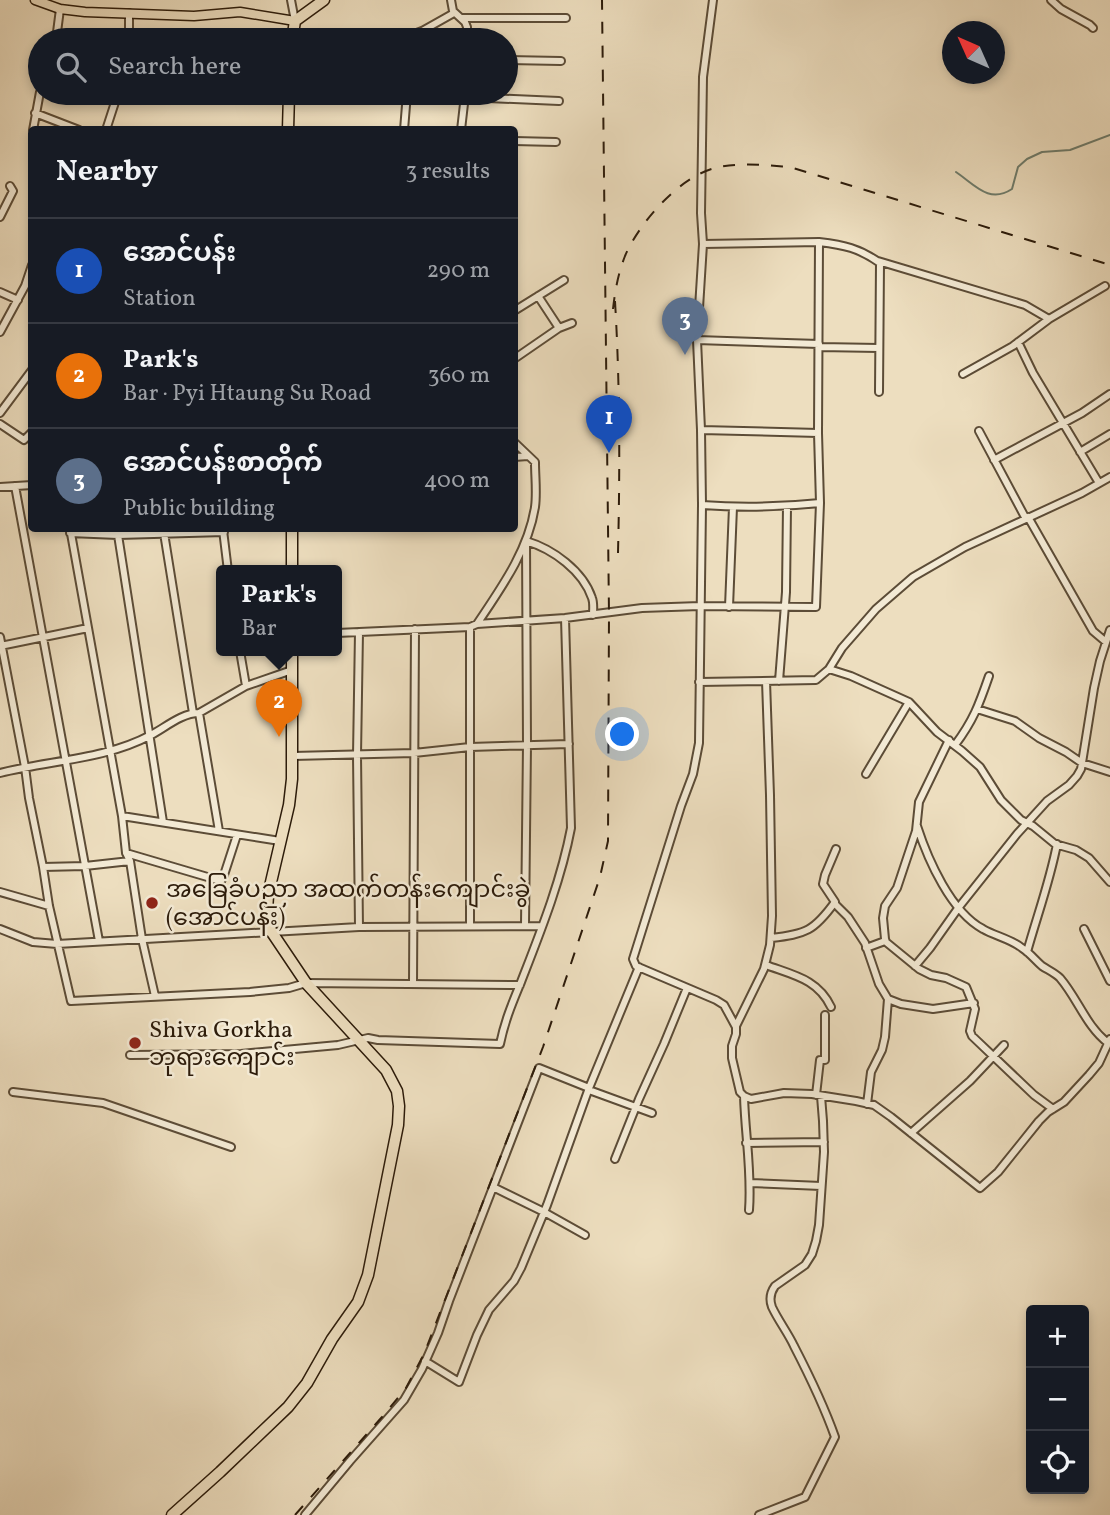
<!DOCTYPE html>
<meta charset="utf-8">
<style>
body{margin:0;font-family:Vollkorn,"Noto Sans Myanmar",serif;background:#242831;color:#f1f3f6}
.controls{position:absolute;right:21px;bottom:21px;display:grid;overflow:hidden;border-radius:7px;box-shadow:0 4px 10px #0003}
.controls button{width:63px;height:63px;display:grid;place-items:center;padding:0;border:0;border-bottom:2px solid #363941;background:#171b24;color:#f1f3f6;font:35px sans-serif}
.compass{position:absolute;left:942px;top:21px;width:63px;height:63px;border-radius:50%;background:#171b24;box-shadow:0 4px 10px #0003;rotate:315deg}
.you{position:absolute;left:623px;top:735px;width:24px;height:24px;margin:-18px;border:5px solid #fff;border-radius:50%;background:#1a73e8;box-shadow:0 0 0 10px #1a73e833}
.badge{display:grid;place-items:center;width:46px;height:46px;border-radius:50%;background:#d93025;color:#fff;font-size:23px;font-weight:700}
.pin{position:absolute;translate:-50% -58px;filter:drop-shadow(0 2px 4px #0008)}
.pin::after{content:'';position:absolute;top:37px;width:24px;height:21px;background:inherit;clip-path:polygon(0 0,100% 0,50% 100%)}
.popup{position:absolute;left:216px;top:565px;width:126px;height:91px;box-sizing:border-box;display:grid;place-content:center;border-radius:7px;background:#171b24;filter:drop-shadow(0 2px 5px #0005);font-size:23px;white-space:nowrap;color:#9ea1a6}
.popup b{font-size:26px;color:#f1f3f6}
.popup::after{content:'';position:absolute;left:50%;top:100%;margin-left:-14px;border:14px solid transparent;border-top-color:#171b24}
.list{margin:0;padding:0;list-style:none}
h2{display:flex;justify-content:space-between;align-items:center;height:91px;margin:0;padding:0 28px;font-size:30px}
h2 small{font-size:23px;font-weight:400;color:#9ea1a6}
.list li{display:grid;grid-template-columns:46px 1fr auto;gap:21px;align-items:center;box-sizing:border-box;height:105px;padding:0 28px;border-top:2px solid #363941}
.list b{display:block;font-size:26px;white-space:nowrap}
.list p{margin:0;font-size:23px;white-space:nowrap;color:#9ea1a6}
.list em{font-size:23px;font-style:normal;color:#9ea1a6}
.icon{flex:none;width:38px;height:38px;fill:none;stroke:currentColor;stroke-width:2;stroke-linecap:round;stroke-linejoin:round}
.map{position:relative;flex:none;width:1110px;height:1515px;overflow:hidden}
.search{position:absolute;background:#171b24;box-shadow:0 4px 10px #0003;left:28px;top:28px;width:490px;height:77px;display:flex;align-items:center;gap:18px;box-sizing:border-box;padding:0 24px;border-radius:38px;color:#9ea1a6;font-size:26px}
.panel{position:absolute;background:#171b24;box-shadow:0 4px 10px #0003;left:28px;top:126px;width:490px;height:406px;border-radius:7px}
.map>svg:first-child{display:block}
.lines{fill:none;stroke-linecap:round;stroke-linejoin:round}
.stream{stroke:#6e7c6c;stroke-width:2}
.minor-casing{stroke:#5c4c37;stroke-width:10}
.major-casing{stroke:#2c1b0a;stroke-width:11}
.highway-casing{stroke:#2c1b0a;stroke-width:13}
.minor{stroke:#f3ead5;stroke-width:6}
.major{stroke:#eddebf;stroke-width:8}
.highway{stroke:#eddebf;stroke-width:10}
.rail{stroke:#2c1b0a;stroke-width:2;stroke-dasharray:12 12;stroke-linecap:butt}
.poi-dot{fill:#8f2418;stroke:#f3ead5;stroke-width:2.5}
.labels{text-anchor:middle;stroke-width:5;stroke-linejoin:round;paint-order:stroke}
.poi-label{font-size:24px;fill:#2c1b0a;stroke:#f3ead5;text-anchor:start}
</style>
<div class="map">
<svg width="1110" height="1515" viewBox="0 0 1110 1515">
<rect width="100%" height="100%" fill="#eddebf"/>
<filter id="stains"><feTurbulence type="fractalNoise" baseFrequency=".00286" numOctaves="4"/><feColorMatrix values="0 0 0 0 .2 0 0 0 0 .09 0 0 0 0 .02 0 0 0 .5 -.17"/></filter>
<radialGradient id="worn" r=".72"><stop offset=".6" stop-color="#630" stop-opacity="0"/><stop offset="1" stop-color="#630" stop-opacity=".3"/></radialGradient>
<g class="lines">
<!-- stream -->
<path class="stream" d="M 956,172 C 975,185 989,204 1012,189 L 1018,167 L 1027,159 L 1042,152 L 1070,150 L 1110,135"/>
<defs>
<path id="minor" d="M 291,0 L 295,21
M 451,0 L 453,11 L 465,22 L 467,27 L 467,40
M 713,0 L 703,77 L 701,213 L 703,244 L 697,340 L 701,430 L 702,505 L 699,743 L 693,774 L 681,806 L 633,959 L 636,966 L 716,1000 L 724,1005 L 736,1027 L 736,1034 L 732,1046 L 732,1058 L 740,1092 L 744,1096 L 751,1099 L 784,1093 L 812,1094 L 856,1101 L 874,1105 L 891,1117 L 980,1188 L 998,1172 L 1039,1121 L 1048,1112 L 1064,1102 L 1089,1075 L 1099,1063 L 1110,1039
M 1051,0 L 1061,9 L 1090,25 L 1093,28
M 462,18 L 566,18
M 56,40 L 60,9
M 129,40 L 129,13
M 398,40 L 422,31 L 454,13
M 506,60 L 561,61
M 465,97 L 559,101
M 35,113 L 79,130
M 33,130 L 40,92
M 106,130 L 118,93
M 404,130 L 407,93
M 461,130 L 465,95
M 514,141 L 556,142
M 0,217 L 13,191 L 10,186
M 703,244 L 819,242 C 844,245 859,248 880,263 L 879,392
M 878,261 L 1025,305 L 1049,319
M 0,292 L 18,300
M 538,296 L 559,328
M 514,311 L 564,280
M 0,332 L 25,286 L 32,265
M 697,340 L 819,344
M 1018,342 L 1033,373 L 1099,483
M 819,347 L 879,348
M 514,359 L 559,328 L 572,323
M 963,374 L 1013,346 L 1049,319 L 1105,286
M 0,413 L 32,370
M 0,424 L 24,440 L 32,432
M 701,430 L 818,433
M 979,431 L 1026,519
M 1080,452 L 1110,434
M 514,457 L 528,456
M 994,460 L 1082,413 L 1110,394
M 15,486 L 99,941
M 0,487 L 32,485
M 702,505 C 742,508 781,507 820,503 L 818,433 L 819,242
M 1028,517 L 1093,631 L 1106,642
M 70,528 L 122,816 L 126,853 L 130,861 L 142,939 L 155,996
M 223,530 L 228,571
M 70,533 L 118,535 L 224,532
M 164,533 L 193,713
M 118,535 L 163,822
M 729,607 L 733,507
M 477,624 C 501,588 528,551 535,507 C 537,493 535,477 535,462 L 514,442
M 337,633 L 470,627 L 477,624 L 565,618 L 642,608 L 700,606 L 816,607 L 820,503
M 0,637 L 25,767 L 29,798 L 43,867 L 49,906 L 71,1001 L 250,992 L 289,988 L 306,983 L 520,985
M 0,646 L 88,628
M 240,651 L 246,686
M 829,669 L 851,676 L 909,702 L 937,732 L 962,751 L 980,767 L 1001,800 L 1021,820 L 1033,826 L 1055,844 L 1076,850 L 1089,858 L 1110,882
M 779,681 L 786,592 L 787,506
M 699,682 L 816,680 L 829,669 L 842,648 L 876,609 L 913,577 L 965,547 L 1082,493 L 1110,477
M 977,709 L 1015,721 L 1039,738 L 1066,752 L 1082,763 L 1110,772
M 199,713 L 219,831
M 949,740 L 919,802 L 916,831 L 897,888 L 885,906 L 883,918 L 885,939 L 886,942 L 919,969 L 931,975 L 946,978 L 966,987 L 975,1009 L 970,1031 L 972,1036 L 1034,1095 L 1053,1109
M 955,745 C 973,721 979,705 989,676
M 293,756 L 414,753 L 470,747 L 569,744
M 0,773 C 51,760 104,760 151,735 C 166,727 182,713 199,713 L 246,686 L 292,670
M 866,774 L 909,702
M 122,816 L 280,841
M 917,826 C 928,860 951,912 983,929 C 995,936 1011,939 1022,948 C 1030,953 1035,960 1042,966 C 1048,970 1055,973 1060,978 C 1078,999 1086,1026 1108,1043
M 126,853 L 221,881 L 224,875 L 237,835
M 43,867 L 85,866 L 130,861
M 0,892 L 49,906
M 834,903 L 848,917 L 865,943 L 879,984 L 888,999 L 901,1004 L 933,1009 L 974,1003
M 525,925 L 527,745 L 526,541 C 553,549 583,571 592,598 C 594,603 593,610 593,615
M 470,926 L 470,627
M 359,927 L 357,755 L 359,632
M 0,929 L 33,942 L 57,944 L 359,927 L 542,926
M 1084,929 L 1110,981
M 771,938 C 806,934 814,931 835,902 L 823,884 L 825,875 L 836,849
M 866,948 L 885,941
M 1027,952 C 1037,916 1050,881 1057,844
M 766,965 C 793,975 818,979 831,1007
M 915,966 L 930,948 L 959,907 L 1017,834 L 1047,801 L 1069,785 L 1077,776 L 1081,769 L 1094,688 L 1100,661 L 1110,630
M 413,983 L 415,629
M 736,1026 L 764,969 L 770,945 L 772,916 L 770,795 L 766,681
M 130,1055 L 241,1054 L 338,1045 L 368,1038 L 378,1040 L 500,1044 C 505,1020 512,1004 521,982 C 540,933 561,881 571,828 L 565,618
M 589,1090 L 652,1113
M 13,1092 L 103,1103 L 231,1147
M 816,1095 L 820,1060 L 825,1060 L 825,1015
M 744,1096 C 745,1134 752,1172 749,1210
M 867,1104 L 871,1072 L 882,1050 L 885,1037 L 888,999
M 911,1133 L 970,1081 L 1004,1045
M 746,1143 L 824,1142
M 615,1159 L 639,1099 L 664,1044 L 687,988
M 750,1183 L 821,1186
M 493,1187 L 544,1212 L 585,1235
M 425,1361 L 459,1382 L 477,1335 L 489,1310 L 514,1281 L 521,1268 L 547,1205 L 589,1088
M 305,1515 L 350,1461 L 404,1400 L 422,1369 L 438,1333 L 449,1301 L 539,1068 L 589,1088 L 639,967
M 759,1515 L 805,1497 L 835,1437 C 824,1406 809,1375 794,1346 C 788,1333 778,1320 772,1307 C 769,1299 770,1293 775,1286 L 805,1265 L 812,1254 L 816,1241 L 819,1225 L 824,1152 L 823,1121 L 821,1096"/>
<path id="major" d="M 35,0 L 60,9 L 85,12 L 194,16 L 240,12 L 295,21"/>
<path id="highway" d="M 292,40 L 295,21 L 324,0
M 288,130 L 289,93
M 292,528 L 292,571
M 172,1515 L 220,1472 L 288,1407 L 307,1383 L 332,1339 L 358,1302 L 368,1275 L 398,1125 L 399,1106 L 397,1091 L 386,1070 L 306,983 L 271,931 L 267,911 L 268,895 L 289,805 L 292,779 L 292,651"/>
</defs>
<!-- minor casing -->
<use href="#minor" class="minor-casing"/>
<!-- major casing -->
<use href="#major" class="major-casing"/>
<!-- highway casing -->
<use href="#highway" class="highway-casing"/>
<!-- minor -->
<use href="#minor" class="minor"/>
<!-- major -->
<use href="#major" class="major"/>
<!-- highway -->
<use href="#highway" class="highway"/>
<!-- rail -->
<path class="rail" d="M 615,301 C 620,385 620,469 618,553
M 613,309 C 615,291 618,274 625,256 C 639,223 679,177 715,168 C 740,162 765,165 790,167 L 1110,265
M 295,1515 L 382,1417 L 406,1388 L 424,1354 L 543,1047 L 600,877 L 608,841 L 609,614 L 602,0"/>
</g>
<!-- markers -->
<g class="poi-dot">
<circle cx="152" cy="903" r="7"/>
<circle cx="135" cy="1043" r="7"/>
</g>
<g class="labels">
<!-- poi labels -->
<g class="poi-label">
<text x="166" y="897">အခြေခံပညာ အထက်တန်းကျောင်းခွဲ<tspan x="166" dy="28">(အောင်ပန်း)</tspan></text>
<text x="149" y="1037">Shiva Gorkha<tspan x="149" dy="28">ဘုရားကျောင်း</tspan></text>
</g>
</g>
<rect width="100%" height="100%" filter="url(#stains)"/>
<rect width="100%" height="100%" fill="url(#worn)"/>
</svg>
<div class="controls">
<button>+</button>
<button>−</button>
<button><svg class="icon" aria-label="locate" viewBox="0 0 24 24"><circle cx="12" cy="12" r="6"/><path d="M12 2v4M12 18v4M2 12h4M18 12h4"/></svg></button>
</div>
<svg class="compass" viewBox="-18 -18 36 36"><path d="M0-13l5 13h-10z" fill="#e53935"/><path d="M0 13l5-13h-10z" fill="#9ea1a6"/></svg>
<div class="you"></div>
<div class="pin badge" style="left:609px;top:453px;background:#1a4fb4">1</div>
<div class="pin badge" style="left:279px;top:737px;background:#e8710a">2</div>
<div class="popup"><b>Park's</b>Bar</div>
<div class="pin badge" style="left:685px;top:355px;background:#5c6f8a">3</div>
<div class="search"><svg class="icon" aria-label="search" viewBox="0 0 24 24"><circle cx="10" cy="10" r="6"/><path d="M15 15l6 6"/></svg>Search here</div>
<section class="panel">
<h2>Nearby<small>3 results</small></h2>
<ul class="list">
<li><span class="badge" style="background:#1a4fb4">1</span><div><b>အောင်ပန်း</b><p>Station</p></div><em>290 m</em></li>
<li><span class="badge" style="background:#e8710a">2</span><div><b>Park's</b><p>Bar · Pyi Htaung Su Road</p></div><em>360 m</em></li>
<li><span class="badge" style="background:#5c6f8a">3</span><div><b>အောင်ပန်းစာတိုက်</b><p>Public building</p></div><em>400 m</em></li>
</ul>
</section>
</div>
